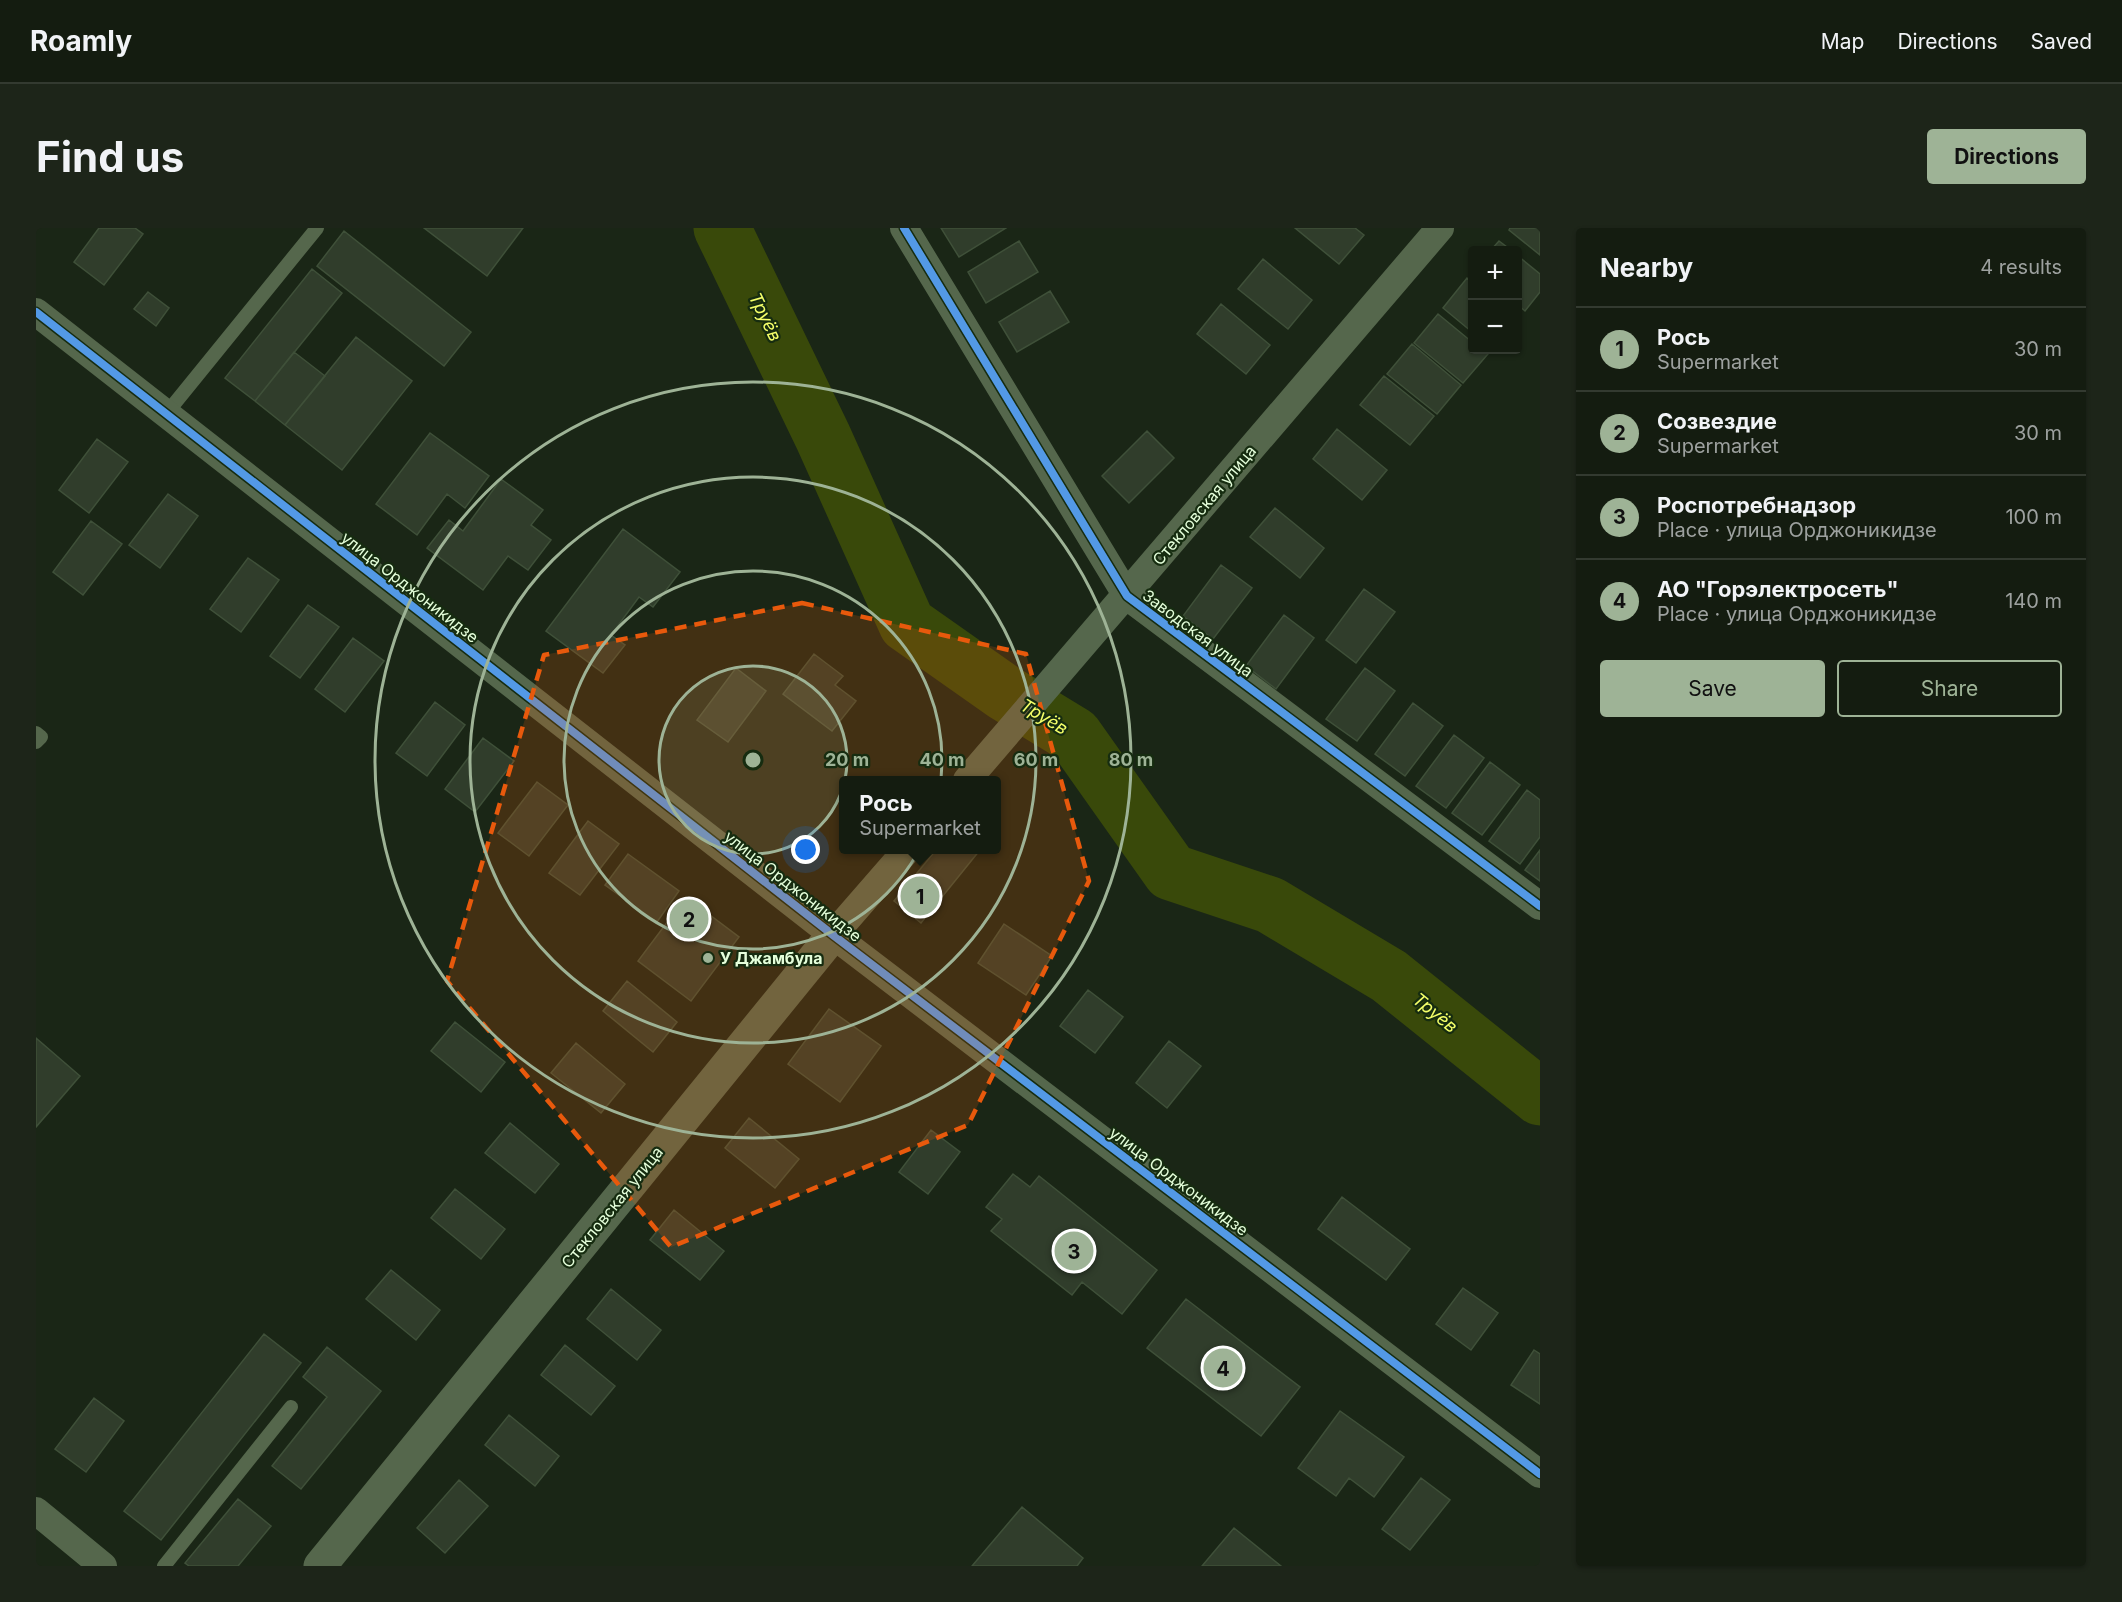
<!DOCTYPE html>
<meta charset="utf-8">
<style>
body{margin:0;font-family:Inter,sans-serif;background:#1d2519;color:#f1f3f6}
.controls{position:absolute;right:18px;top:18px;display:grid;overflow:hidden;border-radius:6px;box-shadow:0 2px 4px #0004}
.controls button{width:54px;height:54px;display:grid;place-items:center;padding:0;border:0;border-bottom:2px solid #333a30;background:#141c10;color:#f1f3f6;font:30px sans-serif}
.you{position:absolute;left:770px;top:622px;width:21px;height:21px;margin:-15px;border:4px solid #fff;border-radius:50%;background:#1a73e8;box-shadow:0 0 0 9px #1a73e833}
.badge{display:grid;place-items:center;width:39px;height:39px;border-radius:50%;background:#9eb396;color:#111;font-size:20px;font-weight:700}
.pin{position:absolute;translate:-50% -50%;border:3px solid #fff;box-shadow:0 2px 6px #0006}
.popup{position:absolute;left:803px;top:548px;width:162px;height:78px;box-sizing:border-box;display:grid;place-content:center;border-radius:6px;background:#141c10;filter:drop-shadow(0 2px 4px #0005);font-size:20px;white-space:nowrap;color:#9da19f}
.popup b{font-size:22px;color:#f1f3f6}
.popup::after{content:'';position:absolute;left:50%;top:100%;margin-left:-12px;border:12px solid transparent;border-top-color:#141c10}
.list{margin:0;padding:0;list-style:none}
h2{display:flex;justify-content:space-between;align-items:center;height:78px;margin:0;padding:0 24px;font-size:26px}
h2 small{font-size:20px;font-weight:400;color:#9da19f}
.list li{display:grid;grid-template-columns:39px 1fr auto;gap:18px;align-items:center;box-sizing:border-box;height:84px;padding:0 24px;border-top:2px solid #333a30}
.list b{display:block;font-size:22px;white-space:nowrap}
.list p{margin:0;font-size:20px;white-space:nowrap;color:#9da19f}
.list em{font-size:20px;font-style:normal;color:#9da19f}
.actions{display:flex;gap:12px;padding:18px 24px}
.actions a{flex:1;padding:14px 0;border:2px solid #9eb396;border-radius:6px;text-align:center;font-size:21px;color:#9eb396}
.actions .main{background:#9eb396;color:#111}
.map{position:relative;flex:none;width:1504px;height:1338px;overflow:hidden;border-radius:6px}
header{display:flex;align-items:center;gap:36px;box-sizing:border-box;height:84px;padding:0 30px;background:#141c10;border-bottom:2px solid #333a30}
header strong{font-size:28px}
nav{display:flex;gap:33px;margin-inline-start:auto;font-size:21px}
.intro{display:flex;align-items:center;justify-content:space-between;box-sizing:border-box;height:144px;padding:0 36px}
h1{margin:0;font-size:42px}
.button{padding:15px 27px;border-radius:6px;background:#9eb396;color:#111;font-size:21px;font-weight:700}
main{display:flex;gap:36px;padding:0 36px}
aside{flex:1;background:#141c10;border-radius:6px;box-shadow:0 2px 4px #0004}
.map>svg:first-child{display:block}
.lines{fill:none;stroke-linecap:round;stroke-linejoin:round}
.river{stroke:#39490a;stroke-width:57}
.building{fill:#303d2b;stroke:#3f5039;stroke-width:1.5}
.service{stroke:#55674c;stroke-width:14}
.minor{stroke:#55674c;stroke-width:28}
.tertiary{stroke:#55674c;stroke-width:33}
.cycleway-casing{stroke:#162c10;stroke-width:11}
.cycleway{stroke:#5399e6;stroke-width:8}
.marked{fill:#e8590c;fill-opacity:0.2;stroke:#e8590c;stroke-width:4.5;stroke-dasharray:12 8;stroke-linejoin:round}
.ring{fill:none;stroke:#9eb396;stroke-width:3}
.poi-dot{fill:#9eb396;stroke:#162c10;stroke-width:2}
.labels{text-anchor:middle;stroke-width:4.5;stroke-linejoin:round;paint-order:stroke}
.street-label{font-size:16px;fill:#e5ffdb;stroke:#162c10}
.poi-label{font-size:16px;font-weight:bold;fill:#e5ffdb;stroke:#162c10;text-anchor:start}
.water-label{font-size:18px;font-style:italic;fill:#f4ff69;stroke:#162c10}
.centre{fill:#9eb396;stroke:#162c10;stroke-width:3}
.ring-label{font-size:18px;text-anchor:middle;font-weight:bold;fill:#9eb396;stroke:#162c10;stroke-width:4.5;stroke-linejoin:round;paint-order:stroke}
</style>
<header>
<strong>Roamly</strong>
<nav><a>Map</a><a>Directions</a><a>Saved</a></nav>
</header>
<div class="intro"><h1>Find us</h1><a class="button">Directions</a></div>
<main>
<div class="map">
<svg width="1504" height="1338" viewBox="0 0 1504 1338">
<rect width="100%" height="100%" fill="#1a2616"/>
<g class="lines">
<!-- river -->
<path class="river" d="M 686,0 L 787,209 L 871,396 L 969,465 L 1038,507 L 1135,644 L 1234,677 L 1353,748 L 1504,869"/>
</g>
<!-- building -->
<path class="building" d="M 63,0 L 99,0 L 107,6 L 68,57 L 38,34 Z
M 388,0 L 487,0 L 451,48 Z
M 905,0 L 970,0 L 923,29 Z
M 1259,0 L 1319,0 L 1328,7 L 1303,36 Z
M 1474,0 L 1504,0 L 1504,27 L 1473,2 Z
M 308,3 L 435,104 L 408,138 L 281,38 Z
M 983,13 L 1002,44 L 950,75 L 932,44 Z
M 1463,13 L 1475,22 L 1455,22 Z
M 1482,28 L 1504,46 L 1504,64 L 1489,83 L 1482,77 Z
M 1227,31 L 1276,72 L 1252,101 L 1202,61 Z
M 276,41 L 306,65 L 219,173 L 189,150 Z
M 1431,50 L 1436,54 L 1436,104 L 1407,80 Z
M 1014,63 L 1033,94 L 981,124 L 963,94 Z
M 112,64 L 133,80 L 120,98 L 98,81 Z
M 1185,76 L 1234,117 L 1210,146 L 1161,106 Z
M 1402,86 L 1436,114 L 1436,122 L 1446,122 L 1452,126 L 1427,155 L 1378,115 Z
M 320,109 L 376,153 L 306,242 L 249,197 Z
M 1376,116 L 1425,157 L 1401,186 L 1351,146 Z
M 258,124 L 289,148 L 249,197 L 219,173 Z
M 1348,148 L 1398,188 L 1374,217 L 1324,177 Z
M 1301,201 L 1351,242 L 1326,272 L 1277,231 Z
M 1111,203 L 1138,230 L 1093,275 L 1066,248 Z
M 394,205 L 453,248 L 429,280 L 411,266 L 381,307 L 340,276 Z
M 61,211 L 92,234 L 53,285 L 23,262 Z
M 465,251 L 507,282 L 495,297 L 515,312 L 492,342 L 472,328 L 447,362 L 391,320 L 413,292 L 427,303 Z
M 132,266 L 162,288 L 124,340 L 93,317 Z
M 1239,280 L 1288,320 L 1264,350 L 1214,309 Z
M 55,293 L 86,316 L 47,367 L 17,344 Z
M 587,301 L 644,344 L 617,379 L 603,369 L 575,407 L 589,417 L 567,445 L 510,403 Z
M 212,330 L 243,352 L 205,404 L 174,381 Z
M 1185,337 L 1216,360 L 1177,411 L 1147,388 Z
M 1328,361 L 1359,384 L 1320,435 L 1290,412 Z
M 272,377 L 303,399 L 264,450 L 234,428 Z
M 1248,387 L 1278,410 L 1240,461 L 1210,438 Z
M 317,410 L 348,433 L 309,484 L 279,461 Z
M 778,426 L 807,448 L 799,457 L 820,473 L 796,503 L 747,466 Z
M 700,440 L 730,463 L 692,514 L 661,492 Z
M 1329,440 L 1359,463 L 1321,513 L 1290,491 Z
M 399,474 L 429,497 L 391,548 L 360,525 Z
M 1377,475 L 1407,498 L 1369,548 L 1339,526 Z
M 1418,507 L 1448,530 L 1410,580 L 1380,558 Z
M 447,510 L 478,533 L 439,584 L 409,561 Z
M 1454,534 L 1484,557 L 1446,607 L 1416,585 Z
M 501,554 L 532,577 L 493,628 L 462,605 Z
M 1491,562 L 1504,572 L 1504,609 L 1484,636 L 1453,613 Z
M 552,593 L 583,616 L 544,667 L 513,645 Z
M 900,622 L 944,622 L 885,695 L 858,673 Z
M 1504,622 L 1504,653 L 1489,642 Z
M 592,626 L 643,663 L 621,694 L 569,657 Z
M 650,669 L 703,709 L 655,773 L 602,733 Z
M 968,696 L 1016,728 L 990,767 L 942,735 Z
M 591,753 L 641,794 L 617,824 L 567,783 Z
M 1052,762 L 1087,789 L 1059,825 L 1024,798 Z
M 793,781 L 845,818 L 804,874 L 752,836 Z
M 419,794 L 469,834 L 445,864 L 395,823 Z
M 0,810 L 44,848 L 0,899 Z
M 1133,813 L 1165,838 L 1131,880 L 1100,855 Z
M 540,815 L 589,856 L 565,885 L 515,845 Z
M 713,890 L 763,931 L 739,960 L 689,920 Z
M 474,895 L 523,936 L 499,965 L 449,925 Z
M 895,902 L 924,924 L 892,966 L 863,944 Z
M 977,946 L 994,959 L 1003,948 L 1121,1042 L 1086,1086 L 1046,1054 L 1036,1067 L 955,1003 L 966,991 L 950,979 Z
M 419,961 L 469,1001 L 445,1031 L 395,990 Z
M 1306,969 L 1374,1021 L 1350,1052 L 1282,1001 Z
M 638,982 L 688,1023 L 664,1052 L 614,1012 Z
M 355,1042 L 404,1082 L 380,1112 L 330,1071 Z
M 1427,1060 L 1462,1085 L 1435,1122 L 1400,1096 Z
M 575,1061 L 625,1102 L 601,1132 L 551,1091 Z
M 1150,1071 L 1264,1159 L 1225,1208 L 1111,1120 Z
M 228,1106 L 265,1135 L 125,1312 L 88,1283 Z
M 529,1117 L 579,1158 L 555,1187 L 505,1147 Z
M 291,1119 L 345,1163 L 265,1261 L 236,1238 L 291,1169 L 267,1149 Z
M 1498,1122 L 1504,1126 L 1504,1176 L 1475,1157 Z
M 58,1170 L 88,1193 L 50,1244 L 19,1221 Z
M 1304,1183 L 1368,1229 L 1338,1269 L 1313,1250 L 1300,1268 L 1262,1240 Z
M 473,1187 L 523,1228 L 499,1258 L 449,1217 Z
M 1385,1250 L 1414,1272 L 1374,1322 L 1346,1301 Z
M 423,1252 L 452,1278 L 409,1325 L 381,1300 Z
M 202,1271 L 235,1298 L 202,1338 L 153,1338 L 149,1335 Z
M 986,1279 L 1047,1330 L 1041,1338 L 936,1338 Z
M 1198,1300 L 1245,1338 L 1166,1338 Z"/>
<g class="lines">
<!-- service -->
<path class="service" d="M 130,186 L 281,0
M 0,505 L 5,509 L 0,514
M 128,1338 L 255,1179"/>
<!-- minor -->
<path class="minor" d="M 868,0 L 1091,368 L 1504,678
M 0,84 L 797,707 L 1504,1246
M 931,552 L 1404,0
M 797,707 L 871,622
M 0,1283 L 67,1338"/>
<!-- tertiary -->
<path class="tertiary" d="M 284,1338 L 797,707"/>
<defs>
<path id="cycleway" d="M 868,0 L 1091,368 L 1504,678
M 0,84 L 797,707 L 1504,1246"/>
</defs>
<!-- cycleway casing -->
<use href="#cycleway" class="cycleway-casing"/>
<!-- cycleway -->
<use href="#cycleway" class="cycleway"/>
</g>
<!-- marked area -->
<path class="marked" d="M 766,375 L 990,426 L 1053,653 L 932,897 L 635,1019 L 411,753 L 508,427 Z"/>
<!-- distance rings -->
<circle cx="717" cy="532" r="94" fill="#9eb396" fill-opacity=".12"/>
<g class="ring">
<circle cx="717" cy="532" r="94"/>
<circle cx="717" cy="532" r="189"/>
<circle cx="717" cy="532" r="283"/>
<circle cx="717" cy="532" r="378"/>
</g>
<!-- markers -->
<circle class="poi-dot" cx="672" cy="730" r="6"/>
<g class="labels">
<!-- street labels -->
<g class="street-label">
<text transform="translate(1168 277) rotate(-50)" y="6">Стекловская улица</text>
<text transform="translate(374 359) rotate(38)" y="6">улица Орджоникидзе</text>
<text transform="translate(1162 405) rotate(37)" y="6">Заводская улица</text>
<text transform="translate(757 658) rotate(38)" y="6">улица Орджоникидзе</text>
<text transform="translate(1143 953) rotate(37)" y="6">улица Орджоникидзе</text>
<text transform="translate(576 979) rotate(-51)" y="6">Стекловская улица</text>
</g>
<!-- poi labels -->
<g class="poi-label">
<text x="684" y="736">У Джамбула</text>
</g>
<!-- water labels -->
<g class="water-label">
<text transform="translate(729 89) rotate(64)" y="6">Труёв</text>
<text transform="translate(1008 489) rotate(31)" y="6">Труёв</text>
<text transform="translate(1399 785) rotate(39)" y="6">Труёв</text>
</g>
</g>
<circle cx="717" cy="532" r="9" class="centre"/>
<g class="ring-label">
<text x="811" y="538">20 m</text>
<text x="906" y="538">40 m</text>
<text x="1000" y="538">60 m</text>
<text x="1095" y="538">80 m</text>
</g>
</svg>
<div class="controls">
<button>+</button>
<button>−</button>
</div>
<div class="you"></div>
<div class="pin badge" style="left:884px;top:668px">1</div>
<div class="popup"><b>Рось</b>Supermarket</div>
<div class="pin badge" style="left:653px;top:691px">2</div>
<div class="pin badge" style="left:1038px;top:1023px">3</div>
<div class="pin badge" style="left:1187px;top:1140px">4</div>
</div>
<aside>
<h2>Nearby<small>4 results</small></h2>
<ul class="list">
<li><span class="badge">1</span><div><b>Рось</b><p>Supermarket</p></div><em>30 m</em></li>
<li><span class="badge">2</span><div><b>Созвездие</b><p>Supermarket</p></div><em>30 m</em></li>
<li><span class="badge">3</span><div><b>Роспотребнадзор</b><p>Place · улица Орджоникидзе</p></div><em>100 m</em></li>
<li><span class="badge">4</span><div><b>АО &quot;Горэлектросеть&quot;</b><p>Place · улица Орджоникидзе</p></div><em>140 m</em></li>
</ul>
<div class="actions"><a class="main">Save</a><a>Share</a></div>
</aside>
</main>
